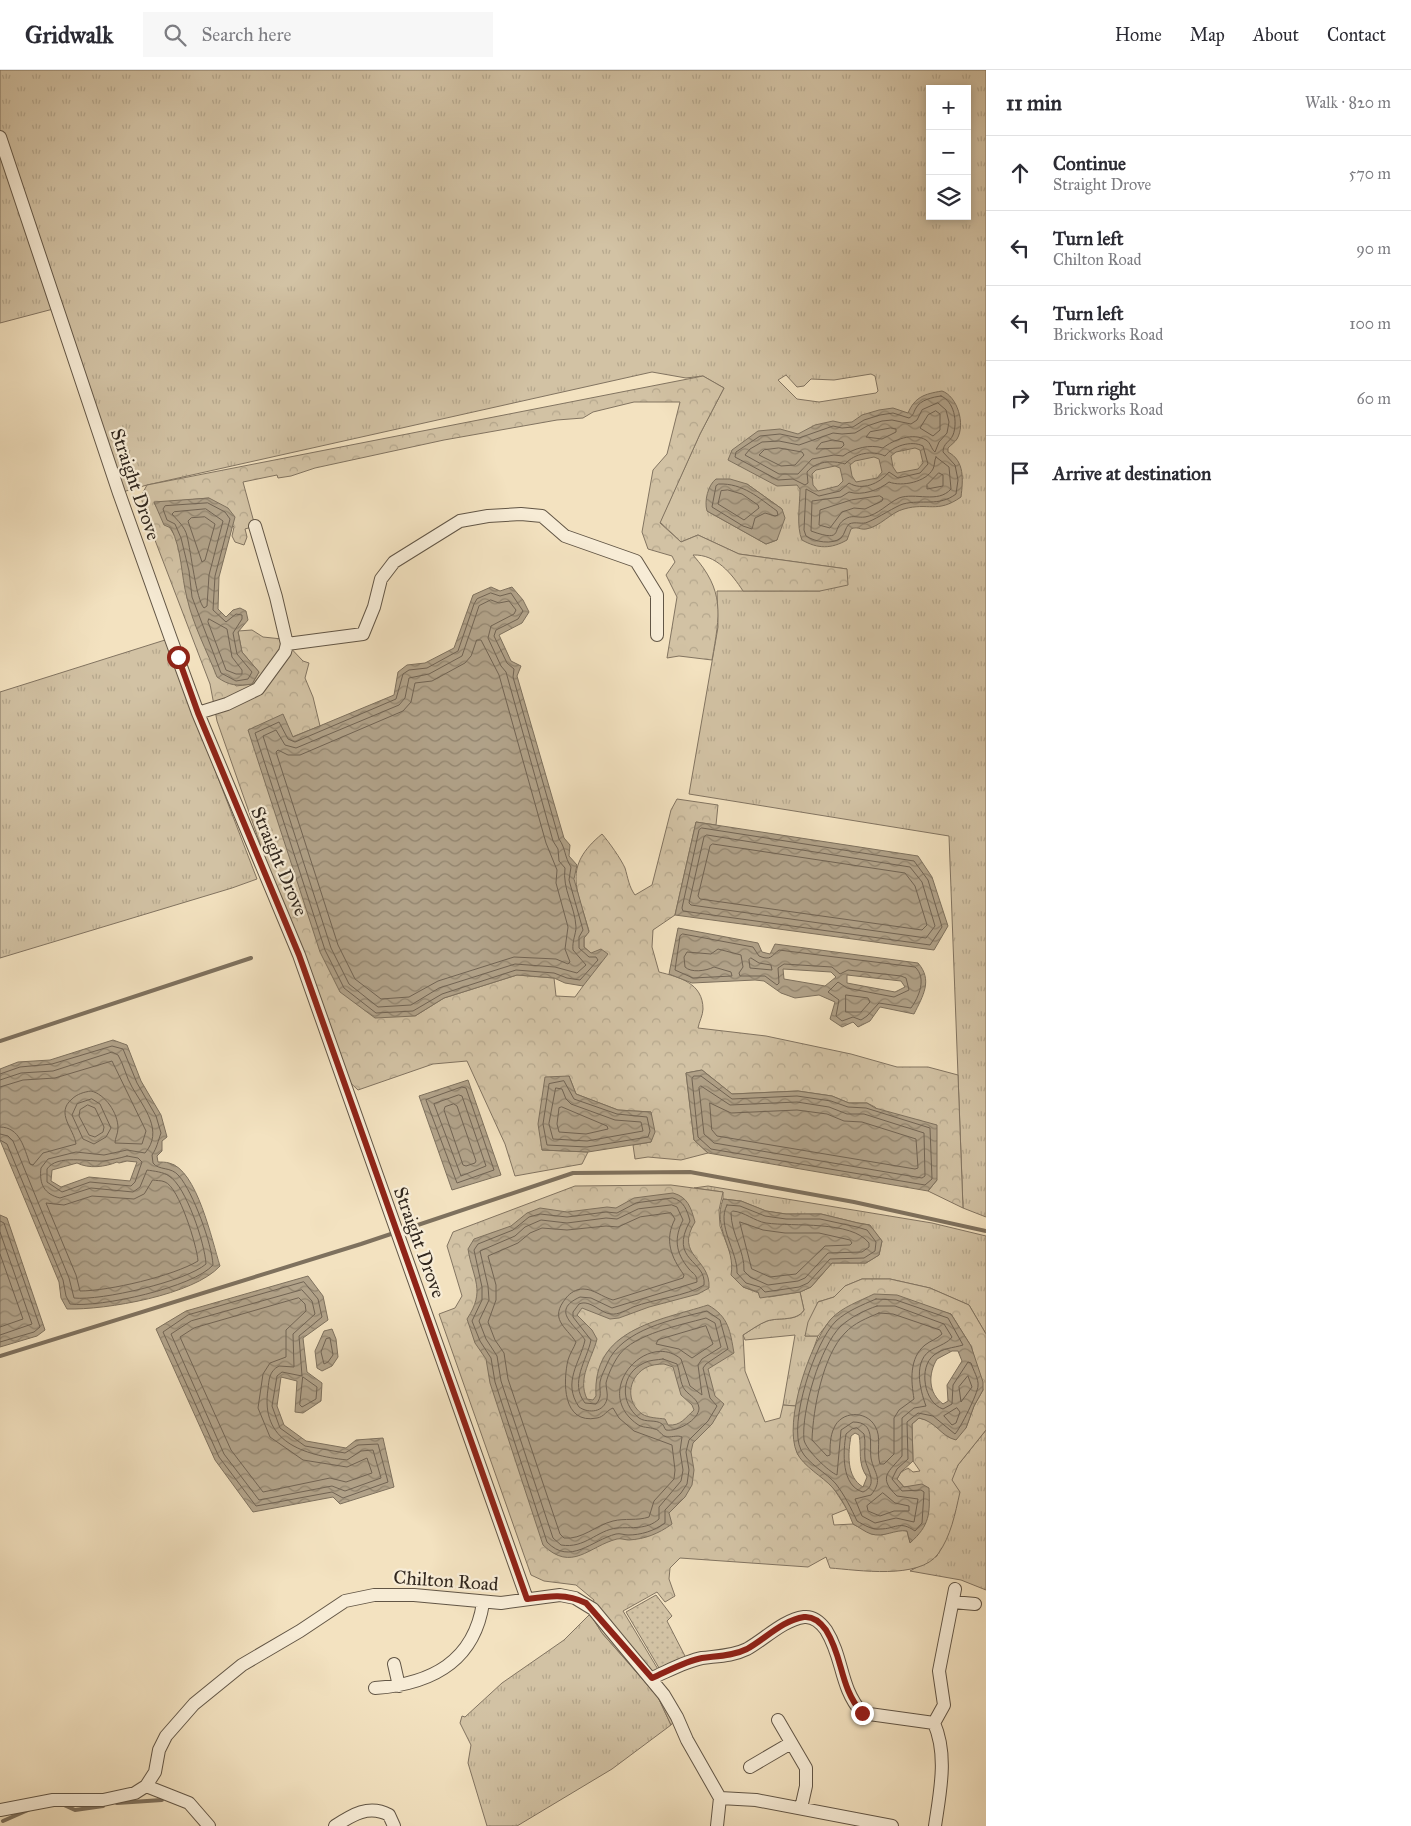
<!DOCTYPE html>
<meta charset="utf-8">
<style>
body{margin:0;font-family:"IM FELL Great Primer",serif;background:#f7f7f7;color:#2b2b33}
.controls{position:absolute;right:15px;top:15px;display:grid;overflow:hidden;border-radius:0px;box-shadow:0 2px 8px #0003}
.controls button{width:45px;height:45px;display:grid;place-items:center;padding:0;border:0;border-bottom:1px solid #e1e1e2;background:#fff;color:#2b2b33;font:25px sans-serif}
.stop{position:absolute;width:15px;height:15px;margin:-11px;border:4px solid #8f2418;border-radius:50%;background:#fff}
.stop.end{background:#8f2418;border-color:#fff;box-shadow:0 1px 5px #0008}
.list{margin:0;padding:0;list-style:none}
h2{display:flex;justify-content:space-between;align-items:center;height:65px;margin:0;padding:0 20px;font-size:21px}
h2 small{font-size:16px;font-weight:400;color:#7c7c81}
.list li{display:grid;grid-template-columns:32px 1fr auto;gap:15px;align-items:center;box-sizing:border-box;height:75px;padding:0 20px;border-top:1px solid #e1e1e2}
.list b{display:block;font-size:19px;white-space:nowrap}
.list p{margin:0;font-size:16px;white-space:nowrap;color:#7c7c81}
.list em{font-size:16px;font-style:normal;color:#7c7c81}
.icon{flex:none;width:28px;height:28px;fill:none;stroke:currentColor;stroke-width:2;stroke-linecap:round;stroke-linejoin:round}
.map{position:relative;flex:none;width:986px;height:1756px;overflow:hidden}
header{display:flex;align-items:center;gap:30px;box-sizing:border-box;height:70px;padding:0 25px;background:#fff;border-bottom:1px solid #e1e1e2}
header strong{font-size:24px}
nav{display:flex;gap:28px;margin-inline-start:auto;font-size:18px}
.search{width:350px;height:45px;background:#f7f7f7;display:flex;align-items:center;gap:12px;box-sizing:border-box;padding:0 18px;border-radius:0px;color:#7c7c81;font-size:19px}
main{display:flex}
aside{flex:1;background:#fff}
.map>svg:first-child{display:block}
.grass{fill:url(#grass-tufts);stroke:#827461;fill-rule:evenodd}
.forest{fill:url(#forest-crowns);stroke:#827461}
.park{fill:url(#park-dots);stroke:#827461}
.water{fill:url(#water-waves);stroke:#7e715e;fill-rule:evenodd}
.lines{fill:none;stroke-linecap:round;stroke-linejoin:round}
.shore{stroke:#716454;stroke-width:1}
.stream{stroke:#7e715e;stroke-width:4}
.street-casing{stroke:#625646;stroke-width:14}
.street{stroke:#f7ecd6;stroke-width:12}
.route{stroke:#8f2418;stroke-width:6}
.labels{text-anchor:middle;stroke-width:4.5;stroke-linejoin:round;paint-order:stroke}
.street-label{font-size:19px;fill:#31271e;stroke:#f7ecd6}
</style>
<header>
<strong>Gridwalk</strong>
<div class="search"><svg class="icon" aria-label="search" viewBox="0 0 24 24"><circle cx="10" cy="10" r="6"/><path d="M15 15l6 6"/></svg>Search here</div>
<nav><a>Home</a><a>Map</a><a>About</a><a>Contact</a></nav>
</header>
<main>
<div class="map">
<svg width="986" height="1756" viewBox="0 0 986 1756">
<defs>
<pattern id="grass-tufts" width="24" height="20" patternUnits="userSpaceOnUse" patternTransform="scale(1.25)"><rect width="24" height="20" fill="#d2c2a4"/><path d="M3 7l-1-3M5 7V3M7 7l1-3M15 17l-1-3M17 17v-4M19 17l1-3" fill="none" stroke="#b5a78d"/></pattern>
<pattern id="forest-crowns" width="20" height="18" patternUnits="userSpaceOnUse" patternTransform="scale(1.25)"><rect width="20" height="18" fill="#d2c2a4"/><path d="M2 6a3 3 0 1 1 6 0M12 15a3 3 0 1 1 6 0" fill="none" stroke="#b5a78d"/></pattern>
<pattern id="park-dots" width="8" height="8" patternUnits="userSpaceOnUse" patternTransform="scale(1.25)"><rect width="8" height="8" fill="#d2c2a4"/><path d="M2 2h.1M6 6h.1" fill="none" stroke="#b5a78d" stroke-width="1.8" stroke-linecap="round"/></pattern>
<pattern id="water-waves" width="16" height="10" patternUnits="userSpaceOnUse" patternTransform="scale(1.25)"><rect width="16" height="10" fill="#b1a289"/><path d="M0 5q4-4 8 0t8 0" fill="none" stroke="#91846f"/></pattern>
</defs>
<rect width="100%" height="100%" fill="#f3e2c0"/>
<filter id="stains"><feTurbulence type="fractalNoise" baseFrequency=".004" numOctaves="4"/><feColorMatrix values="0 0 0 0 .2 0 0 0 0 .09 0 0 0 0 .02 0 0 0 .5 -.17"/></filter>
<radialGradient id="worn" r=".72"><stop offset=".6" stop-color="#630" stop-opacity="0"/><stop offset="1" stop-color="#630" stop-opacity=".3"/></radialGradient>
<!-- grass -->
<path class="grass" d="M 0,0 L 986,0 L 986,1147 L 963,1138 L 949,766 L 689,724 L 718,557 L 717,521 L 820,521 L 847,499 L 739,484 L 698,465 L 681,472 L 660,452 L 700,364 L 724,318 L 703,306 L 686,308 L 652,302 L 147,415 L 119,423 L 57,238 L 0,253 ZM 930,19 L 967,19 L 967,146 L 930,146 ZM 871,304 L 875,306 L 878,321 L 876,323 L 819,332 L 797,329 L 778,310 L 786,305 L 797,317 L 804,316 L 811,309 L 834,310 ZM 747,414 L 782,439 L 777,470 L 766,474 L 707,441 Z
M 165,570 L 257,809 L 232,818 L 0,888 L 0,622 Z
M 708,1116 L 932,1153 L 986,1166 L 986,1264 L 969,1235 L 930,1218 L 890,1209 L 862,1209 L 845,1216 L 834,1227 L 818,1232 L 805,1266 L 818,1266 L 802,1312 L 796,1336 L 783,1335 L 795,1265 L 745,1270 L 743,1265 C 751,1260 759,1254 767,1251 C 779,1247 797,1252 804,1240 L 800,1222 L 811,1217 L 832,1193 L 866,1193 L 879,1185 L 882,1171 L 869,1155 L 858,1153 L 821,1144 L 786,1144 L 766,1141 L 741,1131 L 723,1129 L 723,1122 L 694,1118 Z
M 986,1360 L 986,1520 L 961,1510 L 910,1501 L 937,1486 L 951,1410 L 958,1395 Z
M 590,1544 L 602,1563 L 658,1627 L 671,1655 L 612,1699 L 517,1756 L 487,1756 L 468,1693 L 471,1675 L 460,1653 L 462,1646 L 465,1647 L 502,1613 L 564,1570 Z"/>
<!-- forest -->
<path class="forest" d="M 703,306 L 724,318 L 700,364 L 660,453 L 681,472 L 698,465 L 739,484 L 847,499 L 848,515 L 820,521 L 743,521 C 732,504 716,484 693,485 C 725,521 720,544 712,590 L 679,586 L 667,588 L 677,527 L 666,505 L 675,492 L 672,486 L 648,479 L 642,462 L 653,400 L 667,384 L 680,332 L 634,332 L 593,342 L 583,348 L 557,350 L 444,370 L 315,398 L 291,406 L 278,408 L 277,405 L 243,412 L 255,456 L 245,459 L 247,467 L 244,475 L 235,472 L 232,466 L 234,457 L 209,428 L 154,433 L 177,469 L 184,502 L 187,528 L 236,616 L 252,614 L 259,602 L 242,582 L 238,561 L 252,560 L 263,567 L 282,569 L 303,591 L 309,593 L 305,608 L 313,627 L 320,656 L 292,667 L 249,659 L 415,946 L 444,928 L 517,905 L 554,908 L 556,926 L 575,927 L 583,916 L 591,883 L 584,877 L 584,868 L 589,861 C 577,819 562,797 602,764 C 609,772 621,789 625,798 C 628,808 629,817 635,825 L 652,815 L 671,740 L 677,729 L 718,735 L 716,755 L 696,752 L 675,845 L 653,860 L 652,877 L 659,902 C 679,907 703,913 703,939 C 703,945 699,952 698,958 L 766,966 L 851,984 L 897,997 L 928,997 L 958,1005 L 963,1138 L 928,1121 L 937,1110 L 875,1037 L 867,1033 L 849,1033 L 832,1026 L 798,1021 L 732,1024 L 702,1000 L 686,1003 L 694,1070 L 708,1083 L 681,1090 L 648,1087 L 635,1089 L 633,1075 L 651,1072 L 651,1042 L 618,1040 L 576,1024 L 569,1006 L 542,1080 L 588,1082 L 582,1094 L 515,1106 L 505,1074 L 467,991 L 433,994 L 358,1020 L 341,1004 L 217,651 L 210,614 L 145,444 L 141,426 L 147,415 Z
M 671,1115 L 723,1122 L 719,1140 L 720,1156 L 743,1217 L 769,1227 L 800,1222 L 804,1240 C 796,1252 779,1247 767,1251 C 759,1254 751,1260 743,1265 L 745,1301 L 765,1352 L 780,1348 L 783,1335 L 796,1336 L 794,1354 L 798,1385 L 832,1416 L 847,1439 L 832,1445 L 834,1455 L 853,1454 L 872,1464 L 882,1465 L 897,1459 L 907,1461 L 910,1472 L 916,1416 L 904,1417 L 897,1409 L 901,1402 L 908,1398 L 913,1402 L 920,1401 L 913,1391 L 912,1354 L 919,1348 L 930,1351 L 950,1368 L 966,1358 L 974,1336 L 983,1320 L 971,1276 L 951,1244 L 927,1237 L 832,1248 L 818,1266 L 805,1266 L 808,1252 L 818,1232 L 834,1227 L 845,1216 L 862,1209 L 890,1209 L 930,1218 L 969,1235 L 986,1264 L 986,1360 L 958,1395 L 952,1410 L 960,1422 C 955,1444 951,1466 938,1484 C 919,1510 858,1500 830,1498 L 826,1487 L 808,1497 L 680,1488 L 670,1498 L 669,1509 L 675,1526 L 665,1532 L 657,1522 L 623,1541 L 659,1601 L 650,1605 L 677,1647 L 671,1655 L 657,1625 L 602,1563 L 590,1544 L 594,1530 L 576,1515 L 544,1511 L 531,1505 L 439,1244 L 455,1238 L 462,1226 L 447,1176 L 453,1162 L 575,1116 Z"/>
<!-- park -->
<path class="park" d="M 656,1525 L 672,1546 L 667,1551 L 686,1588 L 659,1598 L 626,1542 Z"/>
<!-- water -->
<path class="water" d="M 942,321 C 957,326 966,354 957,369 C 955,372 951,375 948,378 L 948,382 C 965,391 963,410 961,427 C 937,444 928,432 904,439 C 891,442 880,457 866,459 C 860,460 857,456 851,459 L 847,470 C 831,479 818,479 802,470 C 796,456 800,435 800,419 L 797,415 L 777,416 L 728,390 L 732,380 L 758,361 L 780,359 L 798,364 L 815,355 L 833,351 L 842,353 L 852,352 L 862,345 L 879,340 L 893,338 L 908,343 C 915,327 924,324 942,321 ZM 915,378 L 920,380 L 923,393 L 918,399 L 897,403 L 893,397 L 891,386 L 896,382 ZM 874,387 L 879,389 L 882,402 L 877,408 L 856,412 L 852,406 L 850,395 L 855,391 ZM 835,396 L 840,398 L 843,411 L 838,416 L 818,421 L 813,415 L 812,404 L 816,400 Z
M 716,409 L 730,409 L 747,414 L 782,439 L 785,448 L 777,470 L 766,474 L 707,441 C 704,431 708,415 716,409 Z
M 209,428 L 228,438 L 235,447 L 219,507 L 218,539 L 226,547 L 233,540 L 240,538 L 246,541 L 248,550 L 238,562 L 242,582 L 259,602 L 252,614 C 238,616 229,616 217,607 C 207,581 193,555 187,528 C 181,505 182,480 171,458 L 164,455 L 154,432 Z
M 491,517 L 500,521 L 512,517 L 523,530 L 529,542 L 522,553 L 499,565 L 511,591 L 521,596 L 517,606 L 564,768 L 570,775 L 569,786 L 577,795 L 574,809 L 589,862 L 584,868 L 584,877 L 591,883 L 601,879 L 608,884 L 583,916 L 565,913 L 554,908 L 517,905 L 444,928 L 415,946 L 375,948 L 340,922 L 320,882 L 248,660 L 283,644 L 293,667 L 394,625 L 398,602 L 407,595 L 425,593 L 454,578 L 473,525 Z
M 696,752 L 918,786 L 932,807 L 948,856 L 934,880 L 675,845 Z
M 678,858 L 758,873 L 762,882 L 770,884 L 775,874 L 918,893 C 933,910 923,926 914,944 L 880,937 L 870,951 L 858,957 L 853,952 L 842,957 L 830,949 L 835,932 L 819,925 L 795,928 L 781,923 L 764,911 L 755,910 L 692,913 L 669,904 ZM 783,899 L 831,902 L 836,907 L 825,916 L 784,909 ZM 847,905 L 901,911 L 905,917 L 895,922 L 847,913 Z
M 113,970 L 127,975 L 141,1011 L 161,1045 L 167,1067 L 162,1071 L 162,1081 L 157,1086 L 158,1092 C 161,1092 166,1092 169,1093 C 197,1099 212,1171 220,1196 C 194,1225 106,1240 67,1239 L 61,1228 L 59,1212 L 0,1070 L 0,999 L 18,992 L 50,990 ZM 127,1091 L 137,1092 L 130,1111 L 89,1107 L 61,1117 L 51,1111 L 52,1100 L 77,1093 C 89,1099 105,1097 117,1092 L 119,1093 Z
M 702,1000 L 732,1024 L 798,1021 L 832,1026 L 849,1033 L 867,1033 L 875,1038 L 937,1055 L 937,1110 L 928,1121 L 708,1083 L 694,1070 L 686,1003 Z
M 569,1006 L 576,1024 L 618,1040 L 651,1042 L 655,1062 L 651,1072 L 588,1082 L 542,1080 L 538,1054 L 545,1007 Z
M 468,1010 L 501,1105 L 452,1120 L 419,1026 Z
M 673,1123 C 688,1127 691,1138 695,1152 C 674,1186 711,1188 709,1218 L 698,1224 L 649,1237 L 619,1248 L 610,1249 L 582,1238 L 577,1245 L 592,1260 L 597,1269 C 592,1289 577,1308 587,1329 L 593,1330 L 596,1326 C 592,1259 658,1251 708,1235 C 729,1247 730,1261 734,1283 L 708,1299 L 715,1326 L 724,1334 L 712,1354 L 693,1373 L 691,1382 L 694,1400 L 692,1415 L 685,1427 L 669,1443 L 672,1454 C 658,1464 645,1469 629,1470 C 625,1470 621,1468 617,1469 C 589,1476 572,1503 543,1475 L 490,1313 L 486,1289 L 475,1273 L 467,1249 C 486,1220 473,1210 468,1179 L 474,1169 L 511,1156 L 527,1143 L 540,1138 L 567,1142 L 607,1137 L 616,1138 L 634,1128 ZM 664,1294 L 673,1297 L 681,1325 L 692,1335 L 694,1340 C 685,1348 681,1356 668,1355 L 665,1349 C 658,1348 648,1348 642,1344 C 626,1332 627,1309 645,1298 C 650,1295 658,1294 664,1294 Z
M 723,1129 L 741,1131 L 766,1141 L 786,1144 L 821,1144 L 858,1153 L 870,1155 L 882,1171 L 879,1185 L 866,1193 L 832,1193 L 811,1217 L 800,1222 L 760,1228 L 758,1222 L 743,1217 L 731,1205 C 736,1177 712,1159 723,1129 Z
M 0,1145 L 7,1148 L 45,1260 L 37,1266 L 0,1277 Z
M 308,1206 L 323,1226 L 328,1250 L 303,1268 L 307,1302 L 322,1313 L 321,1331 L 303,1343 L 295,1342 L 297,1311 L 281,1307 L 277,1336 L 284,1355 L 306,1371 L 346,1378 L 356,1370 L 383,1368 L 394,1417 L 340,1434 L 333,1427 L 253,1442 L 215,1390 L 156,1259 L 186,1241 Z
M 874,1224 L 897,1225 L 951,1244 L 971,1276 L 983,1312 L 983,1320 L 974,1336 L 966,1358 L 956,1370 C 940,1366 937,1352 919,1348 L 912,1354 L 913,1391 L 901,1402 L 897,1409 L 904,1417 L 922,1414 L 929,1418 C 930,1444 930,1455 910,1473 L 907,1461 C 895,1459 884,1468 871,1464 C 865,1462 859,1457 853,1454 C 848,1441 842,1428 832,1417 C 823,1407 803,1396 797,1383 C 783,1352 810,1273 831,1249 C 842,1237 860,1231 874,1224 ZM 952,1281 L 958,1281 L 962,1291 L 947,1315 L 948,1331 L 943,1334 C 928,1323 928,1304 937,1289 ZM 855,1363 L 859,1365 C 862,1380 857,1393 867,1407 L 863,1417 C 846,1407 848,1383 851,1366 Z
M 332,1259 L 336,1269 L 338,1287 L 332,1296 L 322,1301 L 317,1298 L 315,1281 L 324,1261 Z"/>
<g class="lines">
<!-- shore -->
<path class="shore" d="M 941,326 C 954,331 958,352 953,365 C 950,372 943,373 943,382 L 955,395 L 958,410 L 956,424 C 939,437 922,429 903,434 C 896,436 878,448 868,452 C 862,455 856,451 849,454 C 845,458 845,464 841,468 C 832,475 815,472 806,466 L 804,460 L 806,419 L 819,426 L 840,421 L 849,413 C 862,421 879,414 889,402 L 898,408 L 920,403 L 928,394 L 923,376 C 911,370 893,376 885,386 C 872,380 855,383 845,394 C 832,390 816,391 807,402 L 808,413 L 805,415 L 793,409 L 778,410 L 735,387 L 736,382 L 760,366 L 780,364 L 799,368 L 833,356 L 842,358 L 853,357 L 864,350 L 880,345 L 893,343 L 909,348 C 914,345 913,343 916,338 C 920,330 933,327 941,326 Z
M 938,333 L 946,340 L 949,352 L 947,363 L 939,372 L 935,382 C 931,379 931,373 926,370 C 913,362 893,370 883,378 C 870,374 854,378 843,386 L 834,385 L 812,389 L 798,404 L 779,404 L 745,385 L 750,379 L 762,372 L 779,371 L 799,375 L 833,363 L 842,364 L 855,363 L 867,356 L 882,351 L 892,350 L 911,354 L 917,350 L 922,340 Z
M 936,341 L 940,344 L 940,360 L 933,366 L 920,358 L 928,345 Z
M 891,358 L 896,359 L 896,362 L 882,369 L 866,367 L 870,362 Z
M 833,370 L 843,372 L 844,375 L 841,378 L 816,379 L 821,373 Z
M 779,378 L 802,382 L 804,385 L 795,395 L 781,396 L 759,385 L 764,380 Z
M 936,387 L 949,397 L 951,419 C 938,434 915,422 899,428 C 888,433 878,445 865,447 C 858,448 854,445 847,448 C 829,457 847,474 811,461 L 812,431 L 841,427 L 849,422 C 862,426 879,420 889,412 C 902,417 926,412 933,399 C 935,395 934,391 936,387 Z
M 939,403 L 943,405 L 943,416 L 927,419 L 927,415 Z
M 719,414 C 743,413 759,428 777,441 L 778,445 L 775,446 L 765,443 L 755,448 L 752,459 L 743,456 L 712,437 L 716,416 Z
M 728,420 L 742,424 L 758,435 L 759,438 L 744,450 L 718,434 L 721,421 Z
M 880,426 L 883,428 L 882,431 L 865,439 L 854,438 L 842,442 L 830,458 L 819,455 L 820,440 L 851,430 Z
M 208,433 L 225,442 L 230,449 L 215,506 L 213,540 L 226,552 L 236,544 L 242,545 L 242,549 L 233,563 L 237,584 L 252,602 L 248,609 L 236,611 L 221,603 L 192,527 L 189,501 L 181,468 L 175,454 L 167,450 L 163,439 L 165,436 Z
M 206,439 L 223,451 L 209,505 L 207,536 L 204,538 C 196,530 191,481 187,466 C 185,457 178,451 172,444 L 174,442 Z
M 205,447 L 215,454 L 205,490 L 202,492 L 188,451 L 191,448 Z
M 491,523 L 500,526 L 511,523 L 523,541 L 518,549 L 496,560 L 494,566 L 507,593 L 514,599 L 513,607 L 559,769 C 566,779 564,786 571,797 L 569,810 L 583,860 L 579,867 L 579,878 L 589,887 L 596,887 L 598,890 L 580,910 L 567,908 L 554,903 L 516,900 L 442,924 L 413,941 L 376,943 L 344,918 L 325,880 L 255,663 L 279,652 L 288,669 L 295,672 L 396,629 L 403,604 L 409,600 L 427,598 L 458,581 L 474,534 L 477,529 Z
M 491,530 L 499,533 L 509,531 L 516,540 L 514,544 L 491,556 L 488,568 L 501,596 L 506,602 L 553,771 L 558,779 L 559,791 L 565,798 C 562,819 575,836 576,857 C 576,864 572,871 573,880 L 586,895 L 577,903 L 555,897 L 515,894 L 439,918 L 411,935 L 378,937 L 349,914 L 331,878 L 263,666 L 276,660 L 285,675 L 296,678 L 399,635 L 405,628 L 409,608 L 429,604 L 462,586 L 479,536 Z
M 209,549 L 227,559 L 232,587 L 242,600 L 242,604 L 236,604 L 226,600 L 208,552 Z
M 477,570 L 481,570 L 499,605 L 546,773 L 557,800 L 556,813 L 568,857 L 565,879 L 570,892 L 568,894 L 556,889 L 514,887 L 438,911 L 409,927 L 381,929 L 355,909 L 338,875 L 276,682 L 278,680 L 288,685 L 300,685 L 403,641 L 411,632 L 415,613 L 432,611 L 465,593 L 471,586 Z
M 702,758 L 914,791 L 928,810 L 942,857 L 930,875 L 683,841 L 682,838 L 699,760 Z
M 707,765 L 910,797 L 922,812 L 935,856 L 926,868 L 691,835 L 689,833 L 704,767 Z
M 713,774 L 905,803 L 915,816 L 927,855 L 922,860 L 700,829 L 698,826 L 710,776 Z
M 683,864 L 753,877 L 759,886 C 771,891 771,886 779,880 L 915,897 C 927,908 919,927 911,938 L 879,933 L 867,946 L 861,950 L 853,947 L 842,951 L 836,946 L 839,930 L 828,922 L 838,912 L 847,918 L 894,927 L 909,920 L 906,908 L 901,906 L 848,900 L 840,904 L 832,897 L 784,894 L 778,898 L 779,913 L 777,915 L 765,906 L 740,906 L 739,903 L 743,897 L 741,885 L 718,879 L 711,884 L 687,882 L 684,887 L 685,897 C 691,903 706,901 714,897 L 731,902 L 732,906 L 693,908 L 675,900 L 680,866 Z
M 751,888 L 759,893 L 771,895 L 772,900 L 750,898 L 749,890 Z
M 846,925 L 868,928 L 870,932 L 861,942 L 846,942 Z
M 0,1004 L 20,997 L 52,994 L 112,976 L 123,979 L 137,1013 L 156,1046 L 161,1063 C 158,1071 157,1078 152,1085 L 153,1093 C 159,1101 171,1096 179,1106 C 193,1122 212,1174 213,1195 C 194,1217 100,1238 70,1234 L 66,1226 L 63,1210 L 7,1074 L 0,1070
M 694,1006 L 701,1006 L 732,1029 L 797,1026 L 831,1031 L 848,1037 L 866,1038 L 930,1058 L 932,1109 L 925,1115 L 711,1079 L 698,1067 L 692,1009 Z
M 0,1010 L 21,1003 L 53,1001 L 112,982 L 118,985 C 124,995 126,1007 132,1017 C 144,1038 164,1061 145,1083 L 127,1080 L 104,1085 L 76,1082 L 48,1089 L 41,1098 C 39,1114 44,1124 60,1128 L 91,1118 L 133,1122 L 140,1117 L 147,1100 C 153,1101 164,1102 169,1106 C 186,1116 205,1174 206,1194 C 187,1211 101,1231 74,1228 L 69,1208 L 13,1071 L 8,1066 L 0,1064
M 564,1011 L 574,1029 L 617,1044 L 647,1047 L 650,1061 L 648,1067 L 587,1077 L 547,1075 L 543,1054 L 549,1014 Z
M 701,1016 L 730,1035 L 797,1032 L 829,1037 L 847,1044 L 864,1044 L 924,1063 L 925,1106 L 922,1108 L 714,1073 L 704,1064 L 699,1018 Z
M 0,1017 L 23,1010 L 55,1008 L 112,991 L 146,1061 L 142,1074 L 115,1073 C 115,1068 118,1064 118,1058 C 118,1043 105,1024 91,1021 C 84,1022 77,1024 72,1029 C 55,1043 74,1059 76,1074 L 43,1083 L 33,1095 L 30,1094 C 24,1078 20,1057 0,1057
M 462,1017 L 466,1018 L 494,1100 L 457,1113 L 426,1030 Z
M 556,1018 L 562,1019 L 566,1029 L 571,1034 L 615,1050 L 641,1052 L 643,1061 L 587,1071 L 553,1069 L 549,1054 Z
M 459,1025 L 462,1026 L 486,1096 L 461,1106 L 434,1034 Z
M 92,1029 L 100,1034 L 111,1058 L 106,1067 L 94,1074 L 83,1069 L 72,1045 L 77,1034 Z
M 710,1033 L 731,1043 L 797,1040 L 827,1044 L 844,1051 L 862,1052 L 916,1069 L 918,1098 L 915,1099 L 717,1066 L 712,1060 Z
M 454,1034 L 457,1036 L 476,1091 L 475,1093 L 466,1096 L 463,1095 L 444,1040 L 445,1037 Z
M 88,1035 L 95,1038 L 104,1057 L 103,1062 L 95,1067 L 89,1065 L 79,1046 L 80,1040 Z
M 562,1037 L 607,1056 L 608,1059 L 586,1064 L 559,1062 L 557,1054 L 559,1038 Z
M 127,1086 L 138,1088 L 142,1092 L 135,1112 L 131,1116 L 90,1112 L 62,1122 L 47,1112 L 47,1099 C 57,1084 89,1092 104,1091 C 110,1090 121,1088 127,1086 Z
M 153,1110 C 156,1111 161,1110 165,1112 C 179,1117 197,1176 198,1191 C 173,1206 109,1221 80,1221 L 76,1205 L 46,1133 L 64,1135 L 92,1126 L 134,1129 L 144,1124 Z
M 673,1128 C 684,1131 687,1140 690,1151 C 668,1191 707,1190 704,1215 C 687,1226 654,1229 633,1237 C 627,1240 618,1245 611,1244 C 600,1243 590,1229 579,1234 L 573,1242 L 573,1247 L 591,1270 C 587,1290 569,1313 585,1333 L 596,1334 C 603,1326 599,1321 600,1312 C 601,1306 605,1299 607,1294 C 621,1259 675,1249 707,1241 L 720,1250 L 728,1279 L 706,1294 L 703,1298 L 710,1328 L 717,1336 L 708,1351 L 689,1370 L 686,1382 L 689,1400 L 687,1414 L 681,1423 L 665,1440 L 665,1453 C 654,1461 641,1465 628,1465 C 624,1465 620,1463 616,1464 C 592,1470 570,1496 547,1472 L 495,1312 L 491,1288 L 480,1271 L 472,1251 L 482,1230 L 482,1217 L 474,1180 L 478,1174 L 513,1160 L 529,1147 L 540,1144 L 567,1147 L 606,1142 L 617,1143 L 636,1133 Z
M 672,1135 L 677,1137 L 683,1150 C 674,1168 675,1182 689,1199 C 693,1204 697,1204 697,1212 L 612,1238 L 591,1228 L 580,1227 C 549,1241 577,1256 585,1270 C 580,1293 562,1312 579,1337 C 589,1344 604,1342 607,1329 C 608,1324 606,1318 606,1313 C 608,1304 614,1292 619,1285 C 634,1264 681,1255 706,1248 L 715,1253 L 721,1277 L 702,1289 L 698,1295 L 702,1325 L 690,1316 L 681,1289 C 647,1260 591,1321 637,1354 C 642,1358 649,1357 655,1359 C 660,1360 661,1366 667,1367 C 673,1367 678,1365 682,1367 L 680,1381 L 683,1400 L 681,1411 L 659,1437 L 659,1449 C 647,1460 631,1457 617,1458 C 597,1460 585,1479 561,1475 L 553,1468 L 501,1311 L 497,1286 L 486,1269 L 479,1251 L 489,1230 L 488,1216 L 480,1181 L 515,1166 L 525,1157 L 541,1150 L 567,1153 L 606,1148 L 617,1149 L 638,1139 Z
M 727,1135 L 740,1136 L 765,1146 L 786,1149 L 820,1149 L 857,1157 L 867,1160 L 876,1172 L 875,1181 L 864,1188 L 830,1189 L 808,1213 L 799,1217 L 765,1222 L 760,1217 L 746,1213 L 737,1203 C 738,1182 716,1155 727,1135 Z
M 733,1141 C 745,1142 754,1151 766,1153 C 794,1157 851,1150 869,1173 L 869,1177 L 862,1182 L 828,1183 L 805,1208 L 798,1211 L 768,1215 L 750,1207 L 744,1201 C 745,1181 731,1164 731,1143 Z
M 671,1143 L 675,1149 C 664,1170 671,1187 684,1205 L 683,1208 L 613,1230 C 602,1227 594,1219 583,1219 C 576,1219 570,1223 566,1228 C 549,1249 565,1256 576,1272 C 574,1278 570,1283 568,1290 C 563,1311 562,1355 597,1348 C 604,1347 607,1340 613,1338 L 619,1348 L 634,1361 L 672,1375 L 675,1400 L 674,1409 L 654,1431 L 649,1447 C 637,1451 625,1448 613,1451 C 596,1455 582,1470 564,1468 L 560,1464 L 508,1309 L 504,1283 L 495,1270 L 488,1252 L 496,1230 L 496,1215 L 488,1186 L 518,1173 L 530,1163 L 542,1158 L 567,1160 L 606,1156 L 618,1157 L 640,1147 Z
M 0,1151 L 4,1153 L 40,1257 L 34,1262 L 0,1272
M 740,1152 L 763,1160 L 785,1163 L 819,1163 L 850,1170 L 852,1173 L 850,1175 L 825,1176 L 796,1204 L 770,1207 L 752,1199 Z
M 0,1162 L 32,1254 L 0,1265
M 0,1184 L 23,1249 L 0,1257
M 304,1212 L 318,1229 L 322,1247 L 299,1266 L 302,1306 L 282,1302 L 277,1306 L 272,1336 L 280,1358 L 305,1376 L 345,1383 L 358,1375 L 378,1374 L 388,1412 L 343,1428 L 332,1422 L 256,1436 L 219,1387 L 163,1262 L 188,1245 Z
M 302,1220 L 312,1231 L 315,1244 L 293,1264 L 294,1297 L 279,1296 C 269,1301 269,1310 268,1319 C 260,1372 303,1385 347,1390 L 361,1381 L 373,1380 L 381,1408 L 345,1421 L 332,1416 L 259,1430 L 224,1384 L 171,1264 L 191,1251 Z
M 299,1228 L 305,1234 L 306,1241 L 286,1260 L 286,1287 L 270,1293 L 263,1304 L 258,1338 L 270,1367 L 303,1390 L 347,1397 L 367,1388 L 372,1403 L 346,1412 L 330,1408 L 263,1422 L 231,1380 L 180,1267 L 194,1258 Z
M 876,1229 L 896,1230 L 948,1248 L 963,1275 C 953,1278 943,1278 934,1285 C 918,1297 924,1333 943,1339 L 952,1334 L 953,1315 L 968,1292 L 971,1293 C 973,1300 979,1309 978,1316 C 978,1323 960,1359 955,1364 L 933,1346 L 918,1343 L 907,1352 L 908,1389 L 897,1399 L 892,1409 L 902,1421 L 921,1420 L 924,1422 L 922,1453 L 915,1461 C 899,1450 896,1459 880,1459 C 872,1460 864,1455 857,1451 C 851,1438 845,1426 836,1414 C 827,1403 808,1394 801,1380 C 788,1354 815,1271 836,1251 C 847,1241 862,1235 876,1229 Z
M 877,1236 L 895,1236 L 944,1254 L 952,1267 C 949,1272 939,1276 933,1279 C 912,1289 920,1320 926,1336 L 914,1338 L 902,1348 L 902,1386 C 889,1402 877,1407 897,1426 L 918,1429 L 914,1452 L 896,1448 L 875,1453 L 862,1446 L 855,1429 L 871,1425 C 884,1409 874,1404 871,1388 C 869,1373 876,1352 853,1352 L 841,1360 L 837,1405 C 829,1402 806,1380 804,1370 C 801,1342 820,1276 841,1256 C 851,1247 865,1240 877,1236 Z
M 879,1243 L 893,1244 L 940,1260 L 942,1264 C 937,1269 930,1271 925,1275 C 909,1288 911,1311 914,1329 L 899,1340 L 894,1348 L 894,1384 L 884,1394 L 880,1394 C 876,1381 882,1367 875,1356 C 866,1340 841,1341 834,1358 C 830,1366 830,1376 830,1385 L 827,1386 L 812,1370 C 813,1339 823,1285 845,1263 C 854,1253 867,1248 879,1243 Z
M 706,1256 L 713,1274 L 692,1288 L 679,1279 L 656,1274 L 658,1270 Z
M 330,1268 L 333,1285 L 328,1292 L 324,1294 L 321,1282 L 326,1269 Z
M 663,1289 L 677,1294 C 680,1302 680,1314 685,1320 C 690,1326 698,1329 699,1338 C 699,1350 677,1362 666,1360 C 664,1358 664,1355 662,1354 C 656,1349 646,1353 639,1348 C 620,1333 620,1304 644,1293 C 649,1290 657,1290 663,1289 Z
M 968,1306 L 972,1317 L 961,1332 L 959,1317 Z
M 303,1307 L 317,1317 L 316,1329 L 302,1337 L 300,1335 Z
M 957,1338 L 960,1342 L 956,1353 L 952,1355 L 944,1346 Z
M 857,1358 L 864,1364 C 866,1372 864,1381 865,1389 C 867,1400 879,1415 863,1422 C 841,1416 843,1382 846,1364 L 852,1359 Z
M 883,1423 L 895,1433 L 909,1436 L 909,1441 L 894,1441 L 880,1446 L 868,1441 L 867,1436 Z"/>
<!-- stream -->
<path class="stream" d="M 0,971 L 251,888
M 0,1286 L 361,1174 L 573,1103 L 690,1102 L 854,1132 L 986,1161
M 117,1733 L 162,1730
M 64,1735 L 75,1740 L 103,1736
M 3,1751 L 28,1740"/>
<defs>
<path id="street" d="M 0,67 L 119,423 L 171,569 L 198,643 L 299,885 L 527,1529
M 255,456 L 276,527 L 287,574
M 198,643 L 227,634 L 258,619 L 285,582 L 287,574 L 363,564 L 374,537 L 381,509 L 394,492 L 460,451 L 488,446 L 521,444 L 542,446 L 565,466 L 636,491 L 657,525 L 657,565
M 953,1532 L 975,1534
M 394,1594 L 399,1616
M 652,1608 C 668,1601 686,1591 702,1588 C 717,1586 733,1586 747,1579 C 765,1569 783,1550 804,1547 C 813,1546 821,1553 826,1560 C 844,1589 839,1616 862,1643 L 934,1653
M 375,1618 C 431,1614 474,1592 483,1533
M 778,1650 L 806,1698 L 806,1716 L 801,1738
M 934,1653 L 944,1635 L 939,1601 L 955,1519
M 934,1653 C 948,1685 940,1722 935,1756
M 750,1697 L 791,1673
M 146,1716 L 189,1733 L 209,1756
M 720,1728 L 756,1730 L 892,1756
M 0,1740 L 53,1730 L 103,1730 L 135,1723 L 146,1716 L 155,1702 L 159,1680 L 166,1666 L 194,1634 L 242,1595 L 300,1561 L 345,1531 L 374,1525 L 414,1525 L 501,1533 L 560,1525 L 575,1528 L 593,1539 L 664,1625 L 677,1647 L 687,1670 L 720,1728 L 717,1756
M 335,1756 C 352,1745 369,1734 389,1745 L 394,1756"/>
</defs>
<!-- street casing -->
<use href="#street" class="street-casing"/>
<!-- street -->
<use href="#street" class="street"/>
</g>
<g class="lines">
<!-- route -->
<path class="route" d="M 178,587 L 198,643 L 299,885 L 527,1529 C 548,1526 566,1523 586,1533 L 652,1608 C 668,1601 686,1591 702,1588 C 717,1586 733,1586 747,1579 C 765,1569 783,1550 804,1547 C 813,1546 821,1553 826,1560 C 844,1589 839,1616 862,1643"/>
</g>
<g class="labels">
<!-- street labels -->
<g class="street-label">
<text transform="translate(136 414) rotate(71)" y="7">Straight Drove</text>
<text transform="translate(280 791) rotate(67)" y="7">Straight Drove</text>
<text transform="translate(420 1172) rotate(70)" y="7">Straight Drove</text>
<text transform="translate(446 1510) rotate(4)" y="7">Chilton Road</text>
</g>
</g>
<rect width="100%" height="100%" filter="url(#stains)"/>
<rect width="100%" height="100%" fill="url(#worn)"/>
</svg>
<div class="controls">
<button>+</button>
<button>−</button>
<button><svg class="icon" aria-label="layers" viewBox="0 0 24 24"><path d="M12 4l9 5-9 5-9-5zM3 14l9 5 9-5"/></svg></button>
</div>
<div class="stop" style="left:178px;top:587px"></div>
<div class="stop end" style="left:862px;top:1643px"></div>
</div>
<aside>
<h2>11 min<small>Walk · 820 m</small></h2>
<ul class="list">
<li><svg class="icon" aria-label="ahead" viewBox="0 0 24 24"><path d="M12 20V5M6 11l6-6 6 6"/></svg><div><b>Continue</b><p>Straight Drove</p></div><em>570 m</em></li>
<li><svg class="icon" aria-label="left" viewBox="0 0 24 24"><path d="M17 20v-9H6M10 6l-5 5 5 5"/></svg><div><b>Turn left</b><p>Chilton Road</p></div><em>90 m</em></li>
<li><svg class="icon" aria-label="left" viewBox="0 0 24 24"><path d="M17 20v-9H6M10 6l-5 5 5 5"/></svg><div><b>Turn left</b><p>Brickworks Road</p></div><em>100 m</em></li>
<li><svg class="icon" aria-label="right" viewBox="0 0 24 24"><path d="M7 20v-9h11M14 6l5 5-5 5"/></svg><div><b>Turn right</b><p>Brickworks Road</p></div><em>60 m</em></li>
<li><svg class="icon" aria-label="arrive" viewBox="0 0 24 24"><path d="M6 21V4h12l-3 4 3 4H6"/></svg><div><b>Arrive at destination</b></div></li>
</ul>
</aside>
</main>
